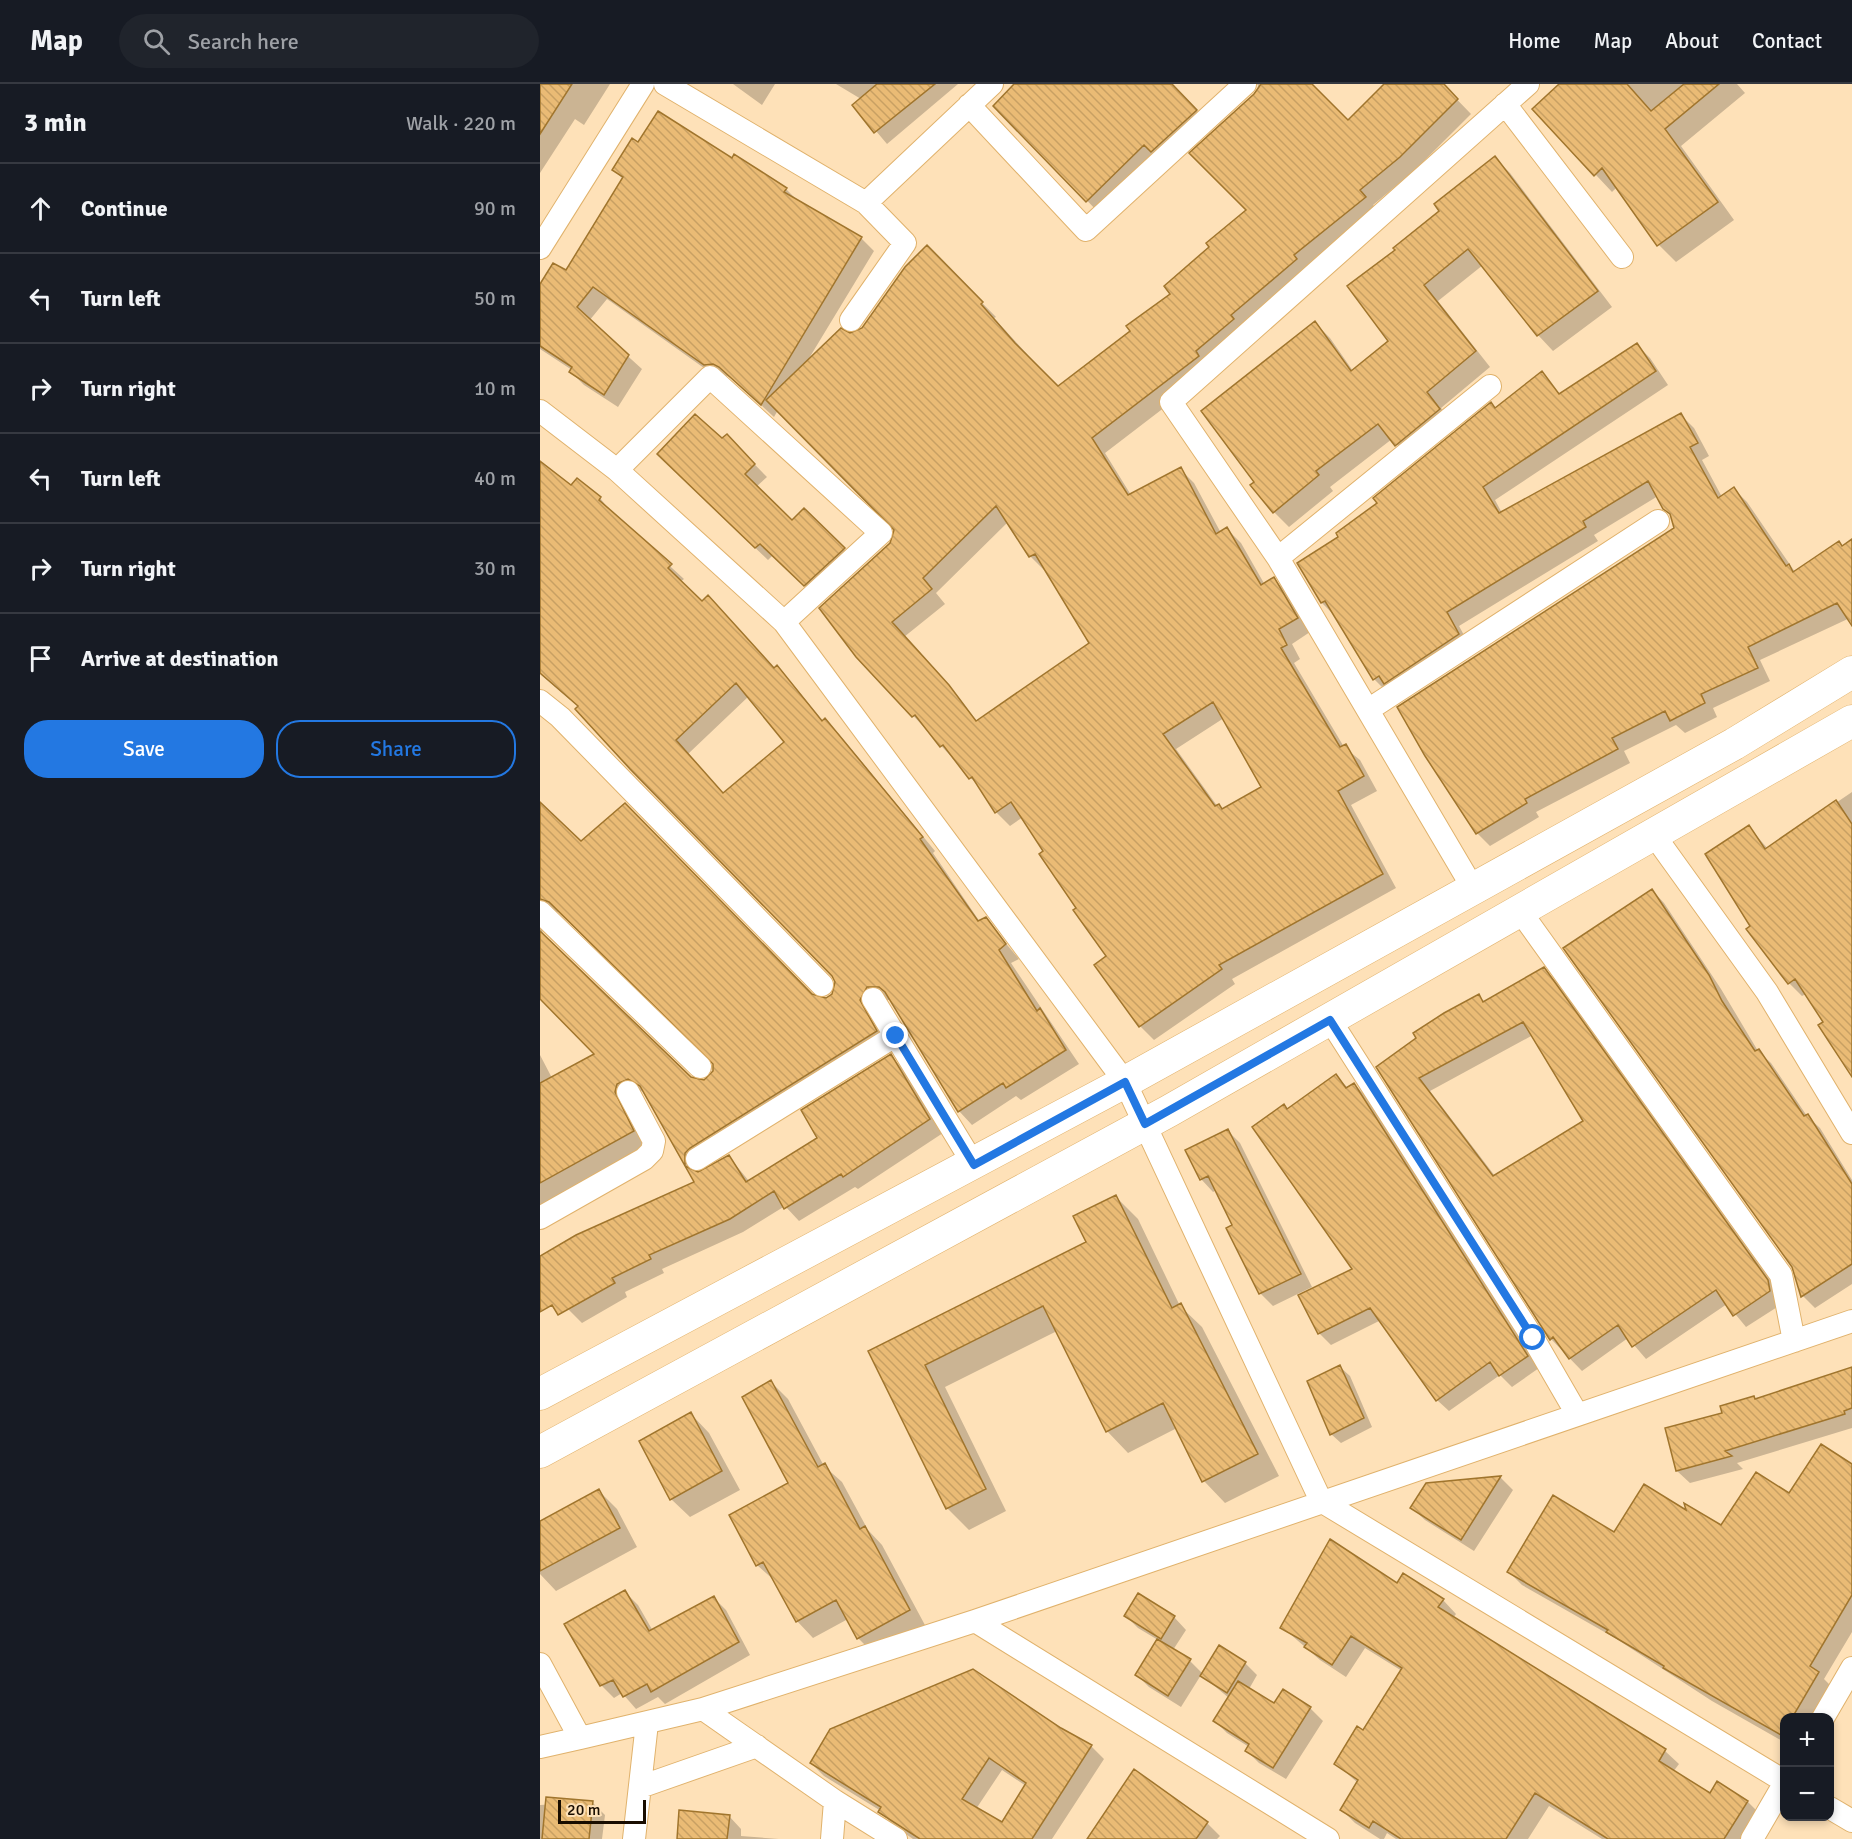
<!DOCTYPE html>
<meta charset="utf-8">
<style>
body{margin:0;font-family:Signika,sans-serif;background:#20242c;color:#f1f3f6}
.controls{position:absolute;right:18px;bottom:18px;display:grid;overflow:hidden;border-radius:12px;box-shadow:0 3px 9px #0003}
.controls button{width:54px;height:54px;display:grid;place-items:center;padding:0;border:0;border-bottom:2px solid #363941;background:#171b24;color:#f1f3f6;font:30px sans-serif}
.scale{position:absolute;left:18px;bottom:15px;width:88px;box-sizing:border-box;padding-left:6px;border:3px solid #190d00;border-top:0;font-size:16px;line-height:21px;white-space:nowrap;color:#190d00;-webkit-text-stroke:4px #fee1b8;paint-order:stroke}
.stop{position:absolute;width:18px;height:18px;margin:-14px;border:4px solid #2378e2;border-radius:50%;background:#fff}
.stop.end{background:#2378e2;border-color:#fff;box-shadow:0 2px 6px #0008}
.list{margin:0;padding:0;list-style:none}
h2{display:flex;justify-content:space-between;align-items:center;height:78px;margin:0;padding:0 24px;font-size:26px}
h2 small{font-size:20px;font-weight:400;color:#9ea1a6}
.list li{display:grid;grid-template-columns:39px 1fr auto;gap:18px;align-items:center;box-sizing:border-box;height:90px;padding:0 24px;border-top:2px solid #363941}
.list b{display:block;font-size:22px;white-space:nowrap}
.list em{font-size:20px;font-style:normal;color:#9ea1a6}
.actions{display:flex;gap:12px;padding:18px 24px}
.actions a{flex:1;padding:14px 0;border:2px solid #2378e2;border-radius:24px;text-align:center;font-size:21px;color:#2378e2}
.actions .main{background:#2378e2;color:#fff}
.icon{flex:none;width:33px;height:33px;fill:none;stroke:currentColor;stroke-width:2;stroke-linecap:round;stroke-linejoin:round}
.map{position:relative;flex:none;width:1312px;height:1755px;overflow:hidden}
header{display:flex;align-items:center;gap:36px;box-sizing:border-box;height:84px;padding:0 30px;background:#171b24;border-bottom:2px solid #363941}
header strong{font-size:28px}
nav{display:flex;gap:33px;margin-inline-start:auto;font-size:21px}
.search{width:420px;height:54px;background:#20242c;display:flex;align-items:center;gap:15px;box-sizing:border-box;padding:0 21px;border-radius:33px;color:#9ea1a6;font-size:22px}
main{display:flex}
aside{flex:1;background:#171b24}
.map>svg:first-child{display:block}
.shadow{fill:#0003;fill-rule:evenodd}
.building{fill:url(#building-back-hatch);stroke:#a0752d;stroke-width:1.5;fill-rule:evenodd}
.lines{fill:none;stroke-linecap:round;stroke-linejoin:round}
.street-casing{stroke:#e0b26c;stroke-width:24}
.secondary-casing{stroke:#e0b26c;stroke-width:33}
.street{stroke:#fff;stroke-width:22}
.secondary{stroke:#fff;stroke-width:32}
.route{stroke:#2378e2;stroke-width:8}
</style>
<header>
<strong>Map</strong>
<div class="search"><svg class="icon" aria-label="search" viewBox="0 0 24 24"><circle cx="10" cy="10" r="6"/><path d="M15 15l6 6"/></svg>Search here</div>
<nav><a>Home</a><a>Map</a><a>About</a><a>Contact</a></nav>
</header>
<main>
<aside>
<h2>3 min<small>Walk · 220 m</small></h2>
<ul class="list">
<li><svg class="icon" aria-label="ahead" viewBox="0 0 24 24"><path d="M12 20V5M6 11l6-6 6 6"/></svg><div><b>Continue</b></div><em>90 m</em></li>
<li><svg class="icon" aria-label="left" viewBox="0 0 24 24"><path d="M17 20v-9H6M10 6l-5 5 5 5"/></svg><div><b>Turn left</b></div><em>50 m</em></li>
<li><svg class="icon" aria-label="right" viewBox="0 0 24 24"><path d="M7 20v-9h11M14 6l5 5-5 5"/></svg><div><b>Turn right</b></div><em>10 m</em></li>
<li><svg class="icon" aria-label="left" viewBox="0 0 24 24"><path d="M17 20v-9H6M10 6l-5 5 5 5"/></svg><div><b>Turn left</b></div><em>40 m</em></li>
<li><svg class="icon" aria-label="right" viewBox="0 0 24 24"><path d="M7 20v-9h11M14 6l5 5-5 5"/></svg><div><b>Turn right</b></div><em>30 m</em></li>
<li><svg class="icon" aria-label="arrive" viewBox="0 0 24 24"><path d="M6 21V4h12l-3 4 3 4H6"/></svg><div><b>Arrive at destination</b></div></li>
</ul>
<div class="actions"><a class="main">Save</a><a>Share</a></div>
</aside>
<div class="map">
<svg width="1312" height="1755" viewBox="0 0 1312 1755">
<defs>
<pattern id="building-back-hatch" width="6" height="6" patternUnits="userSpaceOnUse" patternTransform="scale(1.5)"><rect width="6" height="6" fill="#eabb75"/><path d="M-1 5l2 2M0 0l6 6M5-1l2 2" fill="none" stroke="#c8a063"/></pattern>
</defs>
<rect width="100%" height="100%" fill="#fee1b8"/>
<!-- shadow -->
<path class="shadow" d="M 0,0 L 70,0 L 44,41 L 35,35 L 0,89 Z
M 193,0 L 235,0 L 222,21 Z
M 296,0 L 418,0 L 347,60 L 314,21 L 321,15 Z
M 477,0 L 630,0 L 672,42 L 563,133 L 455,22 Z
M 716,0 L 770,0 L 808,38 L 847,0 L 902,0 L 931,30 L 874,87 L 833,121 L 839,128 L 672,287 L 565,369 L 591,411 L 640,385 L 654,399 L 681,449 L 687,445 L 701,459 L 725,501 L 734,495 L 748,509 L 770,548 L 752,560 L 760,575 L 754,579 L 804,663 L 820,676 L 837,707 L 811,721 L 856,804 L 692,895 L 695,900 L 614,956 L 600,942 L 556,881 L 568,872 L 483,733 L 470,742 L 456,728 L 443,707 L 318,572 L 355,444 L 238,326 L 234,333 L 194,296 L 187,292 L 178,294 L 67,215 L 49,237 L 102,285 L 78,323 L 44,301 L 31,288 L 32,286 L 0,265 L 0,203 L 26,188 L 84,96 L 74,86 L 99,60 L 192,76 L 246,105 L 259,118 L 321,154 L 334,167 L 268,276 L 323,245 L 387,163 L 456,233 L 454,234 L 518,304 L 592,247 L 633,210 L 671,163 L 708,126 L 718,1 ZM 468,438 L 490,472 L 504,486 L 506,485 L 551,559 L 438,638 L 364,553 L 405,520 L 396,509 ZM 684,634 L 723,703 L 683,726 L 678,723 L 636,665 Z
M 1021,0 L 1197,0 L 1205,9 L 1141,62 L 1194,136 L 1136,178 L 1119,161 L 1077,103 L 1072,108 L 994,25 Z
M 955,74 L 970,89 L 1072,223 L 1013,267 L 998,251 L 943,181 L 898,217 L 950,283 L 901,324 L 914,341 L 871,376 L 852,355 L 790,403 L 793,407 L 749,443 L 734,428 L 716,398 L 775,239 L 790,254 L 813,287 L 850,258 L 857,167 Z
M 1097,261 L 1110,274 L 1128,301 L 955,416 L 962,429 L 1141,331 L 1154,344 L 1169,372 L 1162,376 L 1182,413 L 1194,405 L 1207,418 L 1255,488 L 1312,457 L 1312,533 L 1220,576 L 1230,597 L 1173,624 L 1177,633 L 1145,649 L 1136,641 L 1084,667 L 1090,679 L 996,728 L 999,733 L 950,762 L 937,749 L 1136,445 L 1131,430 L 1118,412 L 1054,451 L 1058,457 L 919,542 L 931,564 L 847,608 L 834,595 L 795,532 L 782,519 L 800,453 L 1002,289 L 1021,311 Z
M 187,352 L 227,393 L 216,403 L 252,438 L 264,426 L 316,477 L 277,513 L 233,471 L 228,476 L 131,383 Z
M 0,378 L 32,403 L 60,414 L 72,429 L 144,495 L 140,498 L 162,519 L 181,526 L 235,585 L 237,584 L 250,597 L 284,638 L 299,650 L 395,767 L 393,769 L 440,838 L 445,835 L 479,875 L 471,879 L 539,980 L 481,1016 L 476,1012 L 432,1041 L 419,1027 L 351,916 L 340,916 L 349,961 L 158,1083 L 158,1090 L 189,1073 L 209,1097 L 279,1054 L 351,972 L 364,986 L 403,1049 L 318,1105 L 315,1103 L 259,1137 L 245,1122 L 203,1148 L 122,1185 L 124,1189 L 85,1208 L 87,1213 L 42,1239 L 28,1225 L 0,1179 L 0,1174 L 156,1099 L 102,1007 L 90,1014 L 106,1061 L 0,1122 L 0,971 L 12,994 L 56,971 L 0,912 L 0,841 L 4,852 L 150,994 L 157,998 L 170,994 L 175,986 L 171,974 L 18,828 L 4,831 L 0,839 L 0,720 L 41,759 L 272,912 L 279,916 L 292,912 L 297,904 L 293,891 L 39,623 L 0,590 ZM 209,612 L 247,659 L 183,710 L 148,670 Z
M 1312,708 L 1312,989 L 1280,942 L 1285,938 L 1266,910 L 1262,912 L 1249,899 L 1213,843 L 1209,743 L 1228,765 Z
M 1112,806 L 1124,819 L 1181,905 L 1218,967 L 1231,979 L 1267,1032 L 1280,1044 L 1312,1096 L 1312,1200 L 1275,1224 L 1263,1212 Z
M 1003,885 L 1016,897 L 1240,1210 L 1242,1220 L 1206,1243 L 1187,1220 L 1106,1275 L 1088,1254 L 1042,1287 L 1011,1255 L 838,983 L 939,912 L 945,918 ZM 993,951 L 1045,1037 L 955,1092 L 890,1007 Z
M 796,992 L 808,1004 L 814,1000 L 826,1012 L 999,1284 L 972,1303 L 960,1291 L 909,1327 L 897,1316 L 841,1236 L 791,1261 L 779,1249 L 814,1185 L 748,1026 Z
M 687,1046 L 700,1059 L 772,1203 L 733,1222 L 721,1210 L 688,1144 L 694,1141 L 677,1106 L 673,1108 L 661,1095 Z
M 576,1113 L 598,1135 L 640,1222 L 662,1243 L 739,1392 L 685,1419 L 664,1397 L 637,1344 L 588,1369 L 567,1347 L 517,1247 L 405,1303 L 466,1427 L 429,1446 L 407,1424 L 330,1267 L 548,1158 Z
M 800,1283 L 810,1292 L 832,1343 L 801,1359 L 791,1350 Z
M 1312,1284 L 1312,1344 L 1197,1379 L 1203,1385 L 1150,1399 L 1137,1387 L 1126,1345 L 1184,1330 Z
M 231,1298 L 248,1315 L 284,1382 L 302,1398 L 328,1446 L 342,1461 L 386,1543 L 335,1571 L 318,1554 L 308,1535 L 273,1554 L 257,1537 L 235,1497 L 217,1481 L 250,1400 Z
M 151,1330 L 169,1349 L 200,1406 L 150,1433 L 131,1415 Z
M 1282,1362 L 1312,1381 L 1312,1548 L 1284,1595 L 1291,1602 L 1273,1634 L 1244,1634 L 1244,1658 L 1172,1617 L 1075,1554 L 982,1501 L 969,1488 L 1075,1450 L 1148,1429 L 1182,1443 L 1249,1411 Z
M 961,1394 L 973,1406 L 934,1467 L 885,1436 L 872,1424 L 887,1401 Z
M 59,1407 L 77,1425 L 97,1463 L 16,1507 L 0,1490 L 0,1439 Z
M 857,1501 L 903,1516 L 916,1530 L 913,1534 L 1125,1667 L 1139,1680 L 1133,1688 L 1170,1711 L 1178,1699 L 1208,1718 L 1221,1731 L 1207,1755 L 1062,1755 L 1009,1722 L 988,1755 L 856,1755 L 847,1749 L 844,1755 L 840,1755 L 815,1739 L 802,1726 L 818,1699 L 796,1680 L 824,1648 L 862,1587 L 825,1564 L 806,1593 L 780,1576 L 742,1543 Z
M 85,1508 L 98,1521 L 113,1547 L 174,1514 L 186,1526 L 210,1571 L 125,1620 L 118,1613 L 96,1625 L 82,1609 L 74,1614 L 62,1602 L 26,1541 Z
M 585,1531 L 634,1533 L 646,1546 L 633,1566 L 650,1577 L 663,1590 L 705,1579 L 717,1591 L 709,1605 L 735,1622 L 744,1608 L 770,1624 L 783,1637 L 746,1695 L 719,1679 L 707,1667 L 709,1663 L 687,1649 L 675,1637 L 689,1614 L 661,1591 L 641,1623 L 609,1603 L 596,1590 L 618,1556 L 598,1544 Z
M 521,1645 L 551,1662 L 564,1675 L 512,1755 L 373,1755 L 353,1741 L 341,1727 L 284,1692 L 271,1679 ZM 462,1686 L 486,1702 L 462,1740 L 436,1725 Z
M 52,1718 L 65,1731 L 62,1755 L 0,1755 L 0,1721 Z
M 189,1732 L 201,1745 L 201,1752 L 239,1755 L 138,1755 Z
M 667,1739 L 680,1752 L 677,1755 L 548,1755 Z"/>
<!-- building -->
<path class="building" d="M 0,0 L 32,0 L 0,50 Z
M 337,0 L 395,0 L 334,49 L 312,21 Z
M 474,0 L 632,0 L 657,26 L 611,68 L 604,61 L 546,118 L 453,22 Z
M 721,0 L 772,0 L 808,36 L 844,0 L 904,0 L 918,15 L 860,73 L 820,106 L 826,113 L 754,171 L 757,175 L 691,231 L 694,235 L 656,267 L 659,272 L 552,354 L 588,411 L 641,383 L 676,450 L 687,443 L 721,501 L 734,493 L 758,534 L 739,545 L 747,561 L 741,564 L 800,663 L 806,660 L 824,692 L 798,707 L 843,790 L 679,881 L 682,885 L 599,943 L 554,881 L 566,872 L 533,826 L 536,824 L 499,770 L 503,767 L 471,718 L 455,729 L 432,693 L 429,695 L 403,661 L 400,663 L 375,631 L 372,633 L 316,573 L 279,524 L 350,459 L 354,446 L 226,316 L 301,244 L 310,249 L 322,244 L 365,183 L 387,161 L 443,218 L 441,220 L 475,259 L 518,302 L 590,247 L 586,242 L 630,210 L 624,202 L 669,163 L 666,159 L 706,126 L 649,69 L 714,10 ZM 456,422 L 489,473 L 495,470 L 549,559 L 436,637 L 409,601 L 352,538 L 392,505 L 383,494 ZM 673,618 L 721,703 L 682,725 L 679,720 L 675,722 L 623,650 Z
M 1019,0 L 1087,0 L 1111,27 L 1144,0 L 1179,0 L 1125,45 L 1178,118 L 1117,162 L 1062,84 L 1054,92 L 992,25 Z
M 118,27 L 192,74 L 194,70 L 247,104 L 244,108 L 322,153 L 221,321 L 179,283 L 173,280 L 164,281 L 53,203 L 37,223 L 89,271 L 64,311 L 29,288 L 32,283 L 0,262 L 0,200 L 13,179 L 26,186 L 83,93 L 72,86 L 92,54 L 98,58 Z
M 955,72 L 1058,207 L 997,252 L 928,165 L 884,201 L 936,267 L 887,308 L 900,325 L 855,362 L 838,340 L 776,387 L 779,391 L 733,429 L 710,401 L 714,398 L 661,327 L 775,237 L 811,287 L 848,257 L 807,202 L 855,166 L 853,164 L 899,127 L 894,120 Z
M 1097,259 L 1116,287 L 943,403 L 959,429 L 1141,329 L 1158,359 L 1150,363 L 1178,414 L 1194,403 L 1246,482 L 1249,480 L 1253,488 L 1299,457 L 1302,462 L 1312,455 L 1312,542 L 1297,519 L 1208,563 L 1218,584 L 1161,610 L 1165,619 L 1130,637 L 1125,627 L 1072,654 L 1078,665 L 985,715 L 987,719 L 936,750 L 885,672 L 857,623 L 1134,444 L 1130,430 L 1123,425 L 1108,397 L 1043,437 L 1046,443 L 907,528 L 919,550 L 844,600 L 839,592 L 833,596 L 785,517 L 781,519 L 757,479 L 798,453 L 796,449 L 837,419 L 833,414 L 951,318 L 955,324 L 1002,287 L 1019,310 Z
M 155,330 L 182,354 L 187,350 L 215,380 L 205,390 L 252,436 L 264,424 L 305,464 L 264,502 L 220,460 L 215,464 L 117,370 Z
M 0,377 L 31,401 L 37,394 L 61,413 L 59,416 L 132,480 L 128,484 L 162,517 L 168,511 L 234,584 L 237,581 L 282,637 L 285,634 L 383,753 L 380,755 L 438,837 L 446,833 L 466,860 L 459,866 L 497,927 L 500,924 L 526,966 L 466,1004 L 463,999 L 418,1028 L 345,908 L 339,903 L 327,903 L 320,916 L 337,947 L 150,1064 L 145,1069 L 145,1082 L 158,1088 L 189,1071 L 206,1098 L 277,1054 L 261,1026 L 351,970 L 390,1035 L 303,1093 L 301,1090 L 244,1125 L 234,1107 L 190,1135 L 109,1171 L 111,1175 L 72,1194 L 75,1199 L 18,1231 L 12,1221 L 0,1228 L 0,1172 L 36,1151 L 154,1098 L 100,1002 L 88,995 L 77,1000 L 75,1008 L 94,1047 L 0,1099 L 0,999 L 54,970 L 0,915 L 0,847 L 151,993 L 164,996 L 173,987 L 173,980 L 9,818 L 0,815 L 0,718 L 41,757 L 85,719 L 272,910 L 286,914 L 292,910 L 295,898 L 292,892 L 90,685 L 35,625 L 38,622 L 0,589 ZM 196,599 L 244,658 L 183,709 L 136,656 Z
M 1296,716 L 1312,740 L 1312,993 L 1278,941 L 1283,938 L 1255,895 L 1248,900 L 1206,845 L 1210,842 L 1165,770 L 1209,741 L 1225,765 Z
M 1112,805 L 1169,891 L 1182,917 L 1215,967 L 1219,965 L 1264,1032 L 1268,1030 L 1312,1100 L 1312,1180 L 1261,1213 L 1252,1183 L 1023,864 Z
M 1004,883 L 1228,1196 L 1230,1207 L 1193,1232 L 1176,1206 L 1092,1263 L 1078,1241 L 1029,1275 L 1013,1253 L 1010,1256 L 836,983 L 876,954 L 873,949 L 904,929 L 939,910 L 943,918 ZM 983,938 L 1043,1037 L 953,1092 L 879,994 Z
M 796,990 L 806,1004 L 814,999 L 988,1272 L 959,1292 L 950,1278 L 896,1317 L 830,1224 L 778,1250 L 758,1211 L 812,1185 L 712,1043 L 744,1020 L 747,1025 Z
M 688,1045 L 761,1190 L 719,1210 L 686,1144 L 692,1141 L 668,1092 L 660,1096 L 645,1066 Z
M 576,1111 L 632,1224 L 641,1219 L 718,1370 L 662,1398 L 623,1319 L 566,1348 L 503,1222 L 385,1281 L 446,1405 L 406,1425 L 328,1267 L 546,1158 L 533,1132 Z
M 800,1281 L 824,1334 L 790,1351 L 767,1297 Z
M 1312,1283 L 1312,1324 L 1304,1327 L 1305,1330 L 1185,1367 L 1192,1372 L 1136,1387 L 1125,1344 L 1182,1329 L 1180,1322 L 1214,1312 L 1215,1315 Z
M 231,1296 L 278,1383 L 285,1379 L 320,1445 L 325,1442 L 370,1526 L 317,1555 L 296,1516 L 256,1538 L 223,1478 L 216,1482 L 189,1431 L 248,1399 L 202,1313 Z
M 151,1328 L 182,1387 L 130,1416 L 99,1357 Z
M 1281,1360 L 1312,1380 L 1312,1511 L 1270,1582 L 1279,1588 L 1252,1634 L 1245,1634 L 1245,1646 L 1241,1651 L 1123,1584 L 1124,1582 L 1066,1548 L 1068,1546 L 967,1488 L 1013,1411 L 1074,1448 L 1104,1400 L 1146,1426 L 1144,1419 L 1181,1441 L 1216,1388 L 1249,1409 Z
M 961,1392 L 921,1456 L 870,1424 L 886,1399 Z
M 59,1405 L 80,1444 L 0,1487 L 0,1437 Z
M 790,1455 L 857,1499 L 863,1489 L 904,1515 L 898,1523 L 1126,1665 L 1119,1677 L 1170,1709 L 1177,1697 L 1208,1717 L 1184,1755 L 1068,1755 L 995,1709 L 966,1755 L 861,1755 L 833,1737 L 829,1744 L 800,1726 L 818,1696 L 794,1680 L 817,1642 L 823,1646 L 862,1584 L 811,1552 L 792,1581 L 764,1563 L 767,1559 L 740,1544 Z
M 85,1506 L 109,1547 L 174,1512 L 199,1558 L 111,1608 L 107,1600 L 83,1613 L 73,1596 L 60,1602 L 24,1540 Z
M 598,1509 L 635,1532 L 621,1555 L 584,1532 Z
M 617,1555 L 651,1575 L 628,1612 L 595,1591 Z
M 679,1561 L 706,1578 L 687,1609 L 660,1592 Z
M 433,1585 L 521,1644 L 552,1661 L 492,1755 L 380,1755 L 338,1728 L 341,1723 L 270,1679 L 290,1645 ZM 449,1674 L 486,1699 L 462,1738 L 422,1715 Z
M 698,1597 L 734,1619 L 743,1605 L 771,1623 L 733,1684 L 705,1667 L 709,1660 L 673,1637 Z
M 594,1685 L 668,1738 L 656,1755 L 547,1755 Z
M 6,1713 L 53,1717 L 49,1755 L 2,1755 Z
M 139,1726 L 190,1731 L 187,1755 L 137,1755 Z"/>
<g class="lines">
<defs>
<path id="street" d="M 125,0 L 326,119 L 452,0
M 965,20 L 1082,173
M 429,21 L 546,146 L 705,0
M 0,164 L 103,0
M 311,236 L 365,159 L 326,119
M 0,327 L 77,386 L 244,538 L 585,998 L 781,1417 L 1244,1697
M 77,386 L 170,293 L 341,449 L 244,538
M 738,474 L 950,302
M 0,617 L 20,633 L 282,901
M 828,626 L 1118,437
M 1114,751 L 1227,908 L 1312,1049
M 934,806 L 738,474 L 631,318 L 988,0
M 980,827 L 1241,1191 L 1254,1257
M 0,828 L 160,983
M 333,915 L 434,1081
M 790,936 L 993,1254 L 1037,1330
M 157,1075 L 355,952
M 0,1134 L 104,1075 L 112,1067 L 114,1057 L 88,1008
M 435,1537 L 788,1755
M 0,1580 L 40,1654 L 163,1625 L 435,1537 L 1312,1237
M 163,1625 L 295,1717 L 356,1755
M 1283,1634 L 1312,1584
M 0,1663 L 40,1654
M 100,1703 L 217,1662
M 1290,1724 L 1312,1737
M 94,1755 L 107,1639
M 292,1755 L 295,1717
M 1212,1755 L 1244,1700"/>
<path id="secondary" d="M 0,1310 L 585,998 L 1194,660 L 1312,588
M 0,1368 L 629,1027 L 1312,637"/>
</defs>
<!-- street casing -->
<use href="#street" class="street-casing"/>
<!-- secondary casing -->
<use href="#secondary" class="secondary-casing"/>
<!-- street -->
<use href="#street" class="street"/>
<!-- secondary -->
<use href="#secondary" class="secondary"/>
</g>
<g class="lines">
<!-- route -->
<path class="route" d="M 356,952 L 434,1081 L 585,998 L 605,1040 L 790,936 L 993,1254"/>
</g>
</svg>
<div class="controls">
<button>+</button>
<button>−</button>
</div>
<div class="scale">20 m</div>
<div class="stop" style="left:993px;top:1254px"></div>
<div class="stop end" style="left:356px;top:952px"></div>
</div>
</main>
